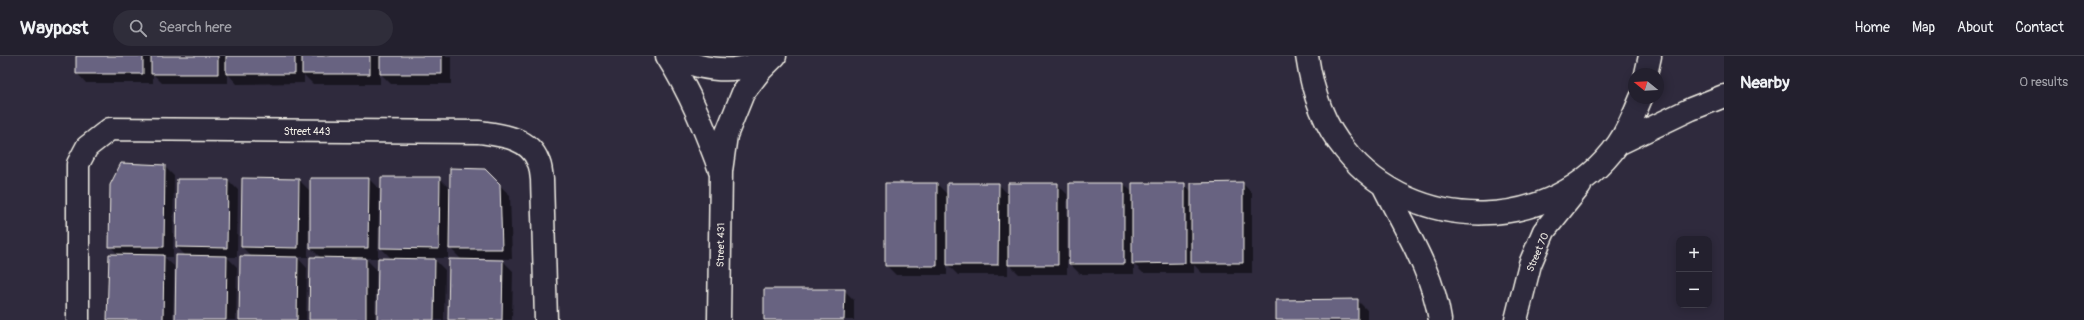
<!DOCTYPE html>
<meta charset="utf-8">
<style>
body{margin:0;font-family:Pangolin,sans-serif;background:#2f2d3a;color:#f1f3f6}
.controls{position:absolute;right:12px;bottom:12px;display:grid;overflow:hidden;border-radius:8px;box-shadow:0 2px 10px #0003}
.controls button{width:36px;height:36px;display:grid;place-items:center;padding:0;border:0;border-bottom:1px solid #403e4a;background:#23202e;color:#f1f3f6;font:20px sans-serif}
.compass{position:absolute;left:1628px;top:12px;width:36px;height:36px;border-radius:50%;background:#23202e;box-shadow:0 2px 10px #0003;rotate:288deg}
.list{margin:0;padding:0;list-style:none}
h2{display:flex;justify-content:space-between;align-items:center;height:52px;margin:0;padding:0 16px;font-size:17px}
h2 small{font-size:13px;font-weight:400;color:#a3a3aa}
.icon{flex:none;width:22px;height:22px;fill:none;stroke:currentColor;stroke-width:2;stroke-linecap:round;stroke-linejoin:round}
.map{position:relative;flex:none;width:1724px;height:264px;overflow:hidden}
header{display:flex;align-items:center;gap:24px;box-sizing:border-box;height:56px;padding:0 20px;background:#23202e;border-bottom:1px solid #403e4a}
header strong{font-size:19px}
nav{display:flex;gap:22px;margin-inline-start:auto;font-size:14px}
.search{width:280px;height:36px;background:#2f2d3a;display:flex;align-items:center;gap:10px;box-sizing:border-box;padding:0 14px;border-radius:22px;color:#a3a3aa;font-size:15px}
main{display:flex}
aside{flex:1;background:#23202e}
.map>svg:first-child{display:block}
.shadow{fill:#0007}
.building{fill:#686381;stroke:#f4f1e8}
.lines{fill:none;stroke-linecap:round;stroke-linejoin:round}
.street-casing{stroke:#f4f1e8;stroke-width:25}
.secondary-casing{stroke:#f4f1e8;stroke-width:25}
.street{stroke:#2f2a3d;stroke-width:22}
.secondary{stroke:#2f2a3d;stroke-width:22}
.labels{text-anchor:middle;stroke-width:4;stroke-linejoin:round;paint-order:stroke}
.street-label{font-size:10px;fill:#f4f1e8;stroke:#2f2a3d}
</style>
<header>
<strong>Waypost</strong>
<div class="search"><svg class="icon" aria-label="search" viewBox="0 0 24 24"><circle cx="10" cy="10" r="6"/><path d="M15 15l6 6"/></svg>Search here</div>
<nav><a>Home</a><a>Map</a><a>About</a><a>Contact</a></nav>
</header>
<main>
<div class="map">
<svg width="1724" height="264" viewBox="0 0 1724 264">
<rect width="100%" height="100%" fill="#2f2a3d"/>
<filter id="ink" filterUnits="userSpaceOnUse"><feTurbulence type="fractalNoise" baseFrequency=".025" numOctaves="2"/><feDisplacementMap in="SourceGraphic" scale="8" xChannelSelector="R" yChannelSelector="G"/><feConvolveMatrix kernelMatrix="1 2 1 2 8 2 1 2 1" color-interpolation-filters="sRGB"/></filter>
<g filter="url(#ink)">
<!-- shadow -->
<path class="shadow" d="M 77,0 L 451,0 L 451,28 L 391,28 L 380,17 L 380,28 L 313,28 L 304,19 L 304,27 L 237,28 L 228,18 L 228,27 L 162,27 L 153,18 L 153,27 L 86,27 L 77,17 Z
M 164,110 L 174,120 L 173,201 L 164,201 L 174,210 L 173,264 L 108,264 L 120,200 L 110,190 Z
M 439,122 L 451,134 L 499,129 L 510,139 L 512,203 L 478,202 L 478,204 L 503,205 L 513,215 L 512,264 L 449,264 L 462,204 L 448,190 L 448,202 L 433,202 L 445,214 L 444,264 L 378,264 L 392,203 L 381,192 Z
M 243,123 L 299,124 L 309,134 L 308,201 L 297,201 L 307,212 L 306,264 L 240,264 L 252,201 L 242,191 Z
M 369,123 L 379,133 L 378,202 L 365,202 L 376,213 L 375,264 L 310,264 L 321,202 L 311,192 Z
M 228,124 L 238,134 L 237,201 L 227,201 L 237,211 L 236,264 L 176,264 L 187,201 L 177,191 Z
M 1242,127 L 1252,137 L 1252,217 L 1202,217 L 1194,209 L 1194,217 L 1143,217 L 1134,208 L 1134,218 L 1080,218 L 1070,208 L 1124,128 L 1133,137 L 1184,128 L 1192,136 Z
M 937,128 L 948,139 L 998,128 L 1009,139 L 1057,128 L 1067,138 L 1067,218 L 1019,218 L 1008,207 L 1008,219 L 958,219 L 947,208 L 947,219 L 896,219 L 886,209 Z
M 844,234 L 854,244 L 854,264 L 765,264 Z
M 1357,244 L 1367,254 L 1367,264 L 1277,264 Z"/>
<!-- building -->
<path class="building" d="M 76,0 L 143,0 L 143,18 L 76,18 Z
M 151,0 L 218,0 L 218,18 L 151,18 Z
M 226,0 L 295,0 L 295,18 L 226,18 Z
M 302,0 L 370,0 L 370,18 L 302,18 Z
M 380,0 L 442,0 L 442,18 L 380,18 Z
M 121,107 L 165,109 L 164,191 L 109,191 L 110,129 Z
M 450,112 L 485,113 L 500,128 L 502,193 L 449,193 Z
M 381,121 L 440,121 L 439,193 L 380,192 Z
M 242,122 L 299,123 L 298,192 L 241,191 Z
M 310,122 L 369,122 L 368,192 L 310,192 Z
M 177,123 L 228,123 L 227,192 L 176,191 Z
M 1243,126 L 1243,207 L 1191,207 L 1191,127 Z
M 885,127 L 937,127 L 937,210 L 885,210 Z
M 947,127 L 999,127 L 998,209 L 947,209 Z
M 1008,127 L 1058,127 L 1058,209 L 1008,209 Z
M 1069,127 L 1124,127 L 1124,208 L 1069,208 Z
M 1132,127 L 1185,127 L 1185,207 L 1132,208 Z
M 109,198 L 164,199 L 163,264 L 107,264 Z
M 176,199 L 227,200 L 226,264 L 175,264 Z
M 240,200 L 298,201 L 297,264 L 239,264 Z
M 310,201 L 366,202 L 366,264 L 309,264 Z
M 378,202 L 435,203 L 434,264 L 377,264 Z
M 449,203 L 503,204 L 502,264 L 448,264 Z
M 764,233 L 845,233 L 844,264 L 764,264 Z
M 1358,243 L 1358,264 L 1276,264 L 1276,244 Z"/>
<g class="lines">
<defs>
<path id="street" d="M 667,0 C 690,36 705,74 720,114
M 678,0 C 695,14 730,16 750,10 C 757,9 764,3 770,0
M 78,264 L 78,108 L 87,91 L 110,73 L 479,76 C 500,79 529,81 538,105 C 541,110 541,117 542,123 L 546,264
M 719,264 L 721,115 L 726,79 L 743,37 L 760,15 L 775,0"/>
<path id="secondary" d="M 1307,0 C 1312,34 1322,67 1345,94 C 1414,180 1553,179 1618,88 C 1627,75 1635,57 1641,42
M 1646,18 L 1650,0
M 1618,88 L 1691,53 L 1724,40
M 1383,129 C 1404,172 1433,216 1440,264
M 1516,264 L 1530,208 L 1544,175 L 1580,130"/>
</defs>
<!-- street casing -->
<use href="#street" class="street-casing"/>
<!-- secondary casing -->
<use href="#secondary" class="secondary-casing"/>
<!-- street -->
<use href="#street" class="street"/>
<!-- secondary -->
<use href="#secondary" class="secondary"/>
</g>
</g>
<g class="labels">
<!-- street labels -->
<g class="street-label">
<text x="307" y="79">Street 443</text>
<text transform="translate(720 189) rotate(-89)" y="4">Street 431</text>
<text transform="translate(1537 196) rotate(-67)" y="4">Street 70</text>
</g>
</g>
</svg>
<div class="controls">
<button>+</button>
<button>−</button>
</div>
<svg class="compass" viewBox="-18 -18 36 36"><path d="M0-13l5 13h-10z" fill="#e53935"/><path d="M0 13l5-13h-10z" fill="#a3a3aa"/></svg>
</div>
<aside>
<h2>Nearby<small>0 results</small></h2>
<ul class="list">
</ul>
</aside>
</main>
